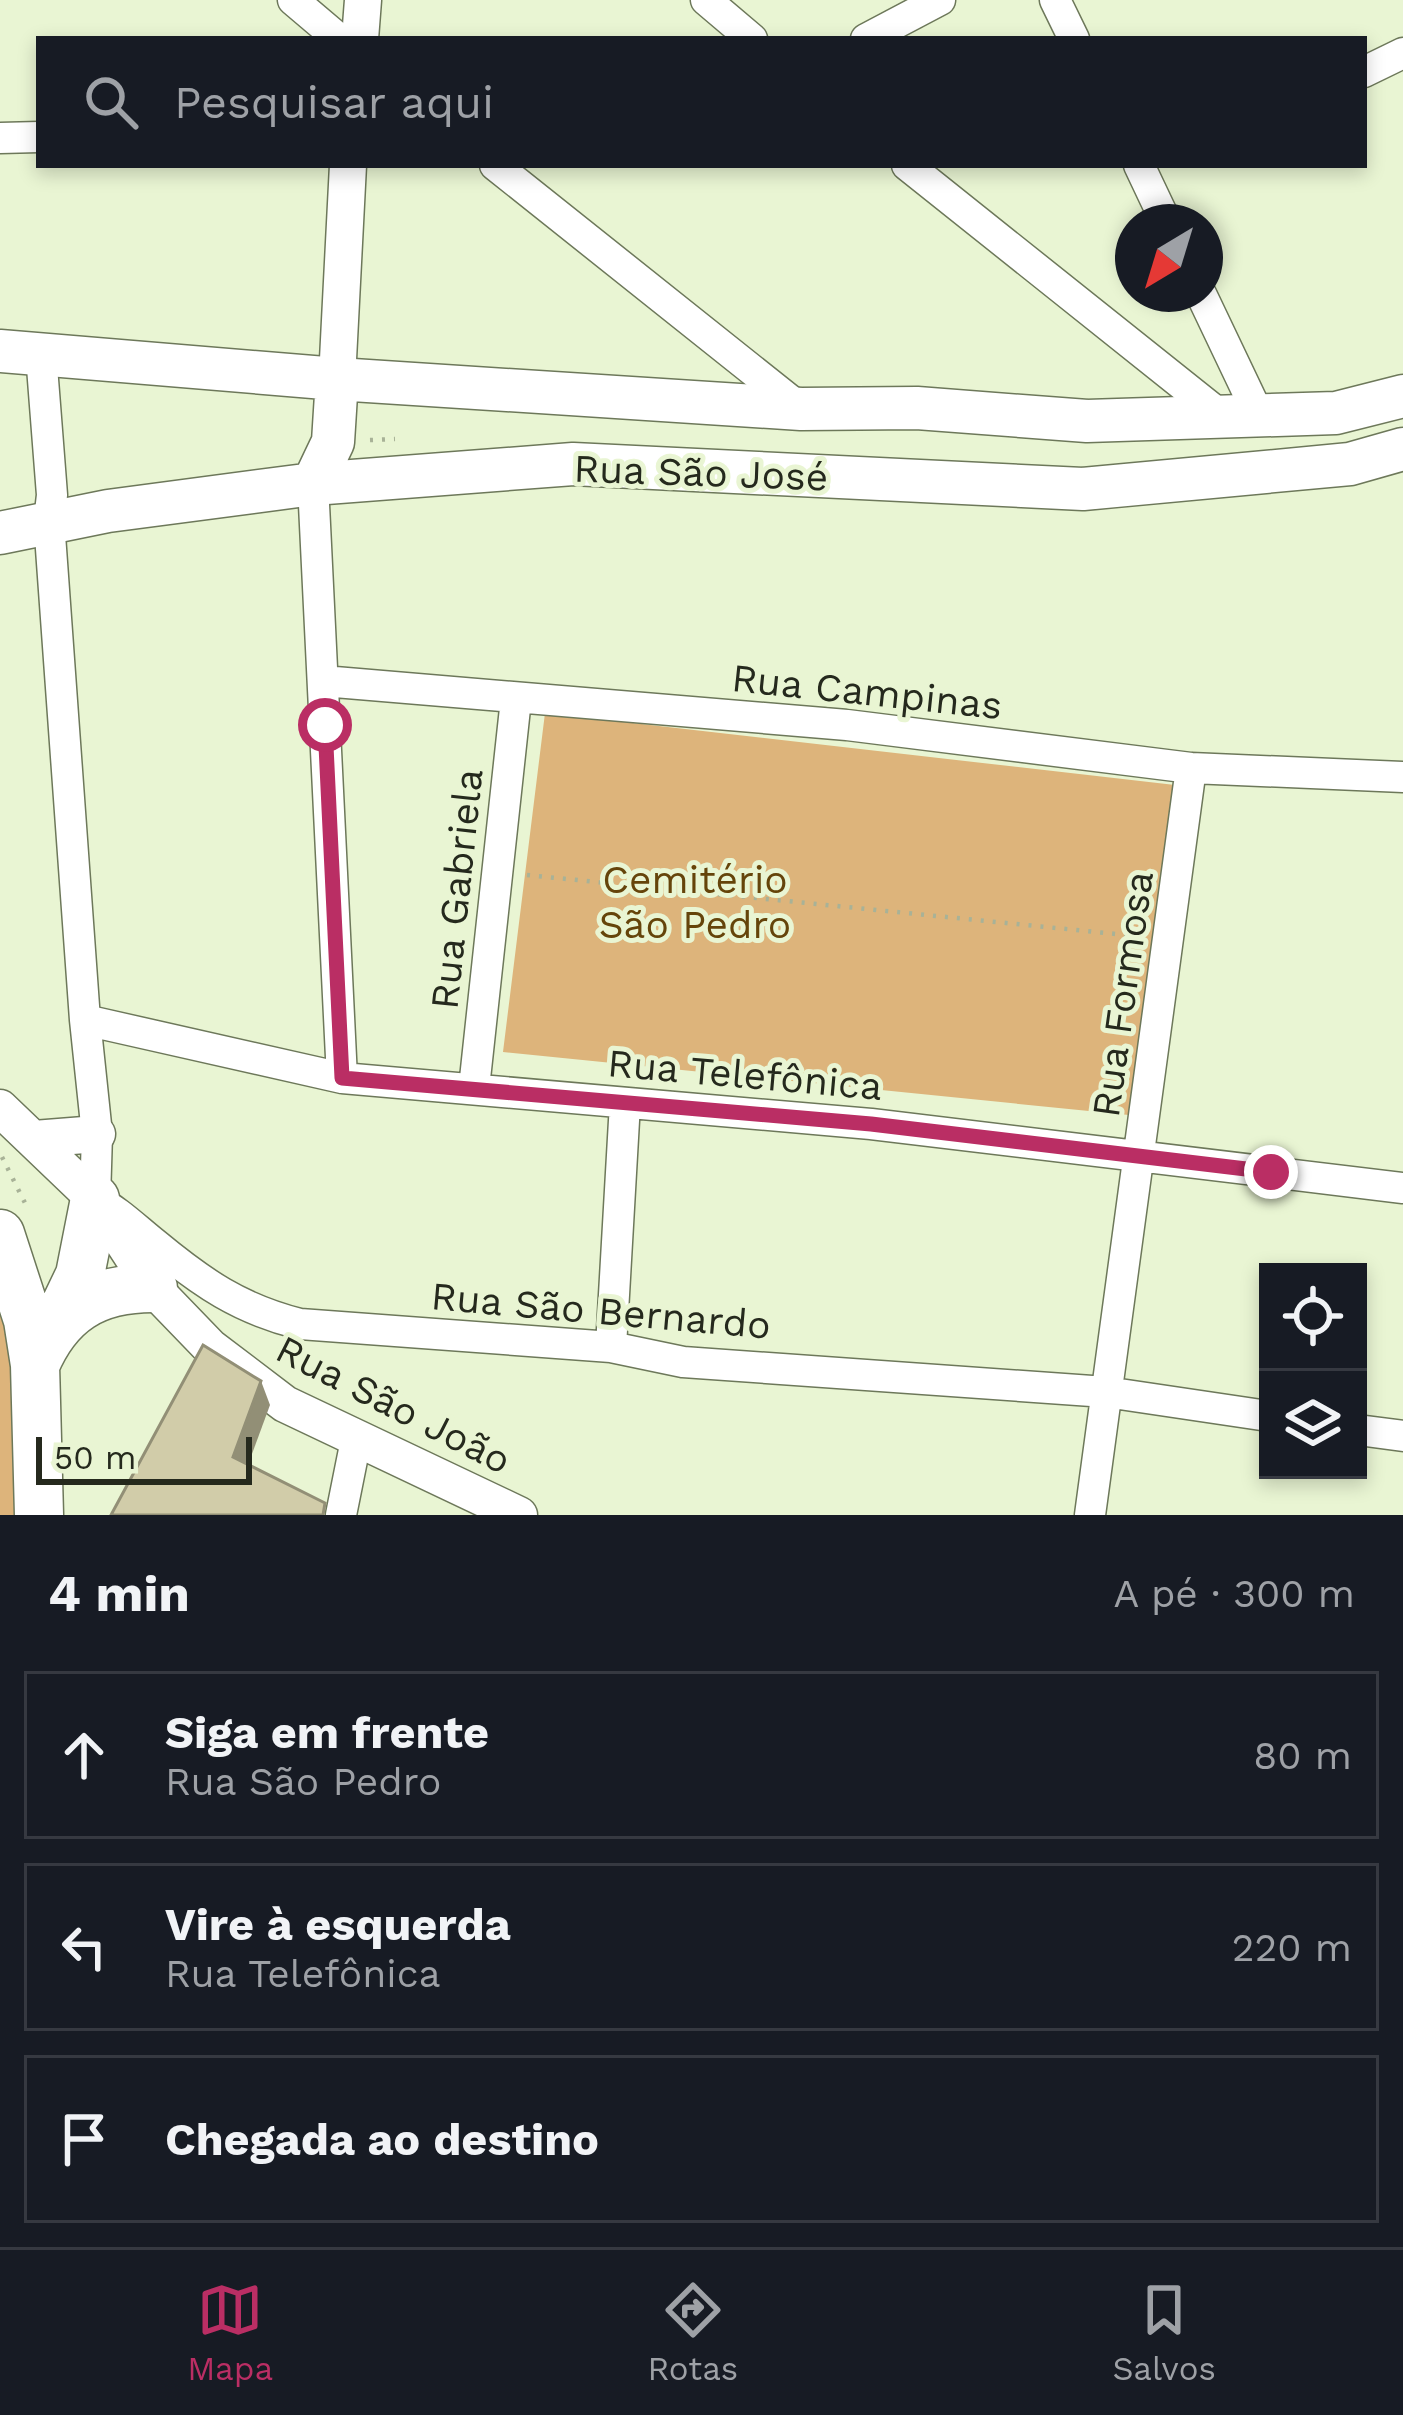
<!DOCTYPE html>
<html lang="pt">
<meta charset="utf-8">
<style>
body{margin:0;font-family:"Work Sans",sans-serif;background:#20242c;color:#f1f3f6}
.controls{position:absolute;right:36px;bottom:36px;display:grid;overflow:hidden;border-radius:0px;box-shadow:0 6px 18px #0003}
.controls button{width:108px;height:108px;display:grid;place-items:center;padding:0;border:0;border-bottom:3px solid #363941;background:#171b24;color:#f1f3f6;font:60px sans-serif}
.compass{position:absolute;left:1115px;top:204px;width:108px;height:108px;border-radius:50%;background:#171b24;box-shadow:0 6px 18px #0003;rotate:218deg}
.scale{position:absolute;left:36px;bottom:30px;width:216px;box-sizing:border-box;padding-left:12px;border:6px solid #25291d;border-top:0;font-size:33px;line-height:42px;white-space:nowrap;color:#25291d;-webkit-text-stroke:9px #e9f5d3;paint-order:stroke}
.stop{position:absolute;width:36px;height:36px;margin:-27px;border:9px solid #ba2e64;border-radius:50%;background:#fff}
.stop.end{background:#ba2e64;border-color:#fff;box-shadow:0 3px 12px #0008}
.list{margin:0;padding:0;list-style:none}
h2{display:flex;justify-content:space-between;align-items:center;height:156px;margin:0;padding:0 48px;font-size:51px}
h2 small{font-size:39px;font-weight:400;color:#9ea1a6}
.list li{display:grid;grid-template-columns:78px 1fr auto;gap:36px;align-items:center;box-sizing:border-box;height:168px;margin:0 24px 24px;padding:0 24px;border:3px solid #363941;border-radius:0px}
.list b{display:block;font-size:45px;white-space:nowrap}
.list p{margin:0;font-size:39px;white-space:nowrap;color:#9ea1a6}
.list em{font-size:39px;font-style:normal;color:#9ea1a6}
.icon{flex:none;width:66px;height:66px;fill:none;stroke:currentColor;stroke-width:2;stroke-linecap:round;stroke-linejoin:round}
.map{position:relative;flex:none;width:1403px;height:1515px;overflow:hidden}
.search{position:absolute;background:#171b24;box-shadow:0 6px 18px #0003;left:36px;right:36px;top:36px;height:132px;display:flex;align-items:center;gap:30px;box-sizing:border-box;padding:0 42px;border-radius:0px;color:#9ea1a6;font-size:45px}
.sheet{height:732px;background:#171b24}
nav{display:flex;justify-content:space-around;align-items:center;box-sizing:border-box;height:168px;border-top:3px solid #363941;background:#171b24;font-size:33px;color:#9ea1a6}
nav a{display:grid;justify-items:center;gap:6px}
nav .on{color:#ba2e64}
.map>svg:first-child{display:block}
.green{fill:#ddb47b}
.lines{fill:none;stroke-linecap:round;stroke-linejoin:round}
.minor-casing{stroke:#6d785a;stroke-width:33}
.tertiary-casing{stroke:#6d785a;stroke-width:39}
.secondary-casing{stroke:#6d785a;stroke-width:45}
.primary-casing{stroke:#6d785a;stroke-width:51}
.path{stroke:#a8b297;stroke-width:4.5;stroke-dasharray:3 9;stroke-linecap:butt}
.minor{stroke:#fff;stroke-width:30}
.tertiary{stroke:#fff;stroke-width:36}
.secondary{stroke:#fff;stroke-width:42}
.primary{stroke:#fff;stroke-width:48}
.shaded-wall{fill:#928f76}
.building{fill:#d1cca9;stroke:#928f76;stroke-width:3}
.route{stroke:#ba2e64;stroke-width:15}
.labels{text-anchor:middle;stroke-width:10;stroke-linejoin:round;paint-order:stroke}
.street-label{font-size:39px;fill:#25291d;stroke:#e9f5d3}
.park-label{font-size:39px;fill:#65440a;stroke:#e9f5d3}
</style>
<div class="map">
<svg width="1403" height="1515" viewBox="0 0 1403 1515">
<rect width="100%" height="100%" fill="#e9f5d3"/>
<!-- green -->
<path class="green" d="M 545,713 L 1175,785 L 1129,1115 L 503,1052 Z
M 0,1275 L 11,1332 L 16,1515 L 0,1515 Z"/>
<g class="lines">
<defs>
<path id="minor" d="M 293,0 L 339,39
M 706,0 L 752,39
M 1055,0 L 1074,39
M 866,39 L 940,0
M 1364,72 L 1403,53
M 0,138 L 39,137
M 495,165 L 801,409
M 907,165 L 1224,418
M 1139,165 L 1166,222
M 1201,294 L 1260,418
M 41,354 L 52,495 L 49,521 L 85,1020 L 97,1134 L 95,1199 C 118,1211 135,1228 155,1244 C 202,1283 240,1309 300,1324 L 611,1347 L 683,1362 L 1106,1392 L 1268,1416
M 313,484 L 342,1078
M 323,681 L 847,725 L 1191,768 L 1403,777
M 85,1020 L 342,1078 L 871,1124 L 1403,1188
M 474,1088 L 516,699
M 611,1347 L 625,1103
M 1358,1430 L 1403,1436
M 341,1515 L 356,1440
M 1090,1515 L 1191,768"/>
<path id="tertiary" d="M 360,39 L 363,0
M 337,379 L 348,165
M 0,1108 L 95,1199 L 153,1288 L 210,1347 L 285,1404 L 519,1515
M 34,1139 L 97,1134"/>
<path id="secondary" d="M 0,351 L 337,379 L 801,409 L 917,408 L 1087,421 L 1336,413 L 1403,396
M 313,484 L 333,442 L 337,379
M 0,533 L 108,511 L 313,484 L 573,464 L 1083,489 L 1350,464 L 1403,449"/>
<path id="primary" d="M 0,1234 L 28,1320 L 35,1365 L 39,1515
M 55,1327 L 80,1275 L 95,1199
M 35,1365 C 58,1311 94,1288 153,1288"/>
</defs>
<!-- minor casing -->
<use href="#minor" class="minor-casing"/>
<!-- tertiary casing -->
<use href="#tertiary" class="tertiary-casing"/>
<!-- secondary casing -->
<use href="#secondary" class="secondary-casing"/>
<!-- primary casing -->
<use href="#primary" class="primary-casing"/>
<!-- path -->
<path class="path" d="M 370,440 L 395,439
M 527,875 L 1126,935
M 2,1157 L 26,1205"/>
<!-- minor -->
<use href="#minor" class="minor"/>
<!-- tertiary -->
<use href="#tertiary" class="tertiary"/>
<!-- secondary -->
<use href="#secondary" class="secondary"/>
<!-- primary -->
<use href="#primary" class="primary"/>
</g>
<!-- shaded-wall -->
<path class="shaded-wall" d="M 261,1381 L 270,1405 L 242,1481 L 233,1457 Z"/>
<!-- building -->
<path class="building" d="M 203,1345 L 261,1381 L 233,1457 L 325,1503 L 323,1515 L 111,1515 Z"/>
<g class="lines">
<!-- route -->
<path class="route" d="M 325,725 L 342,1078 L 871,1124 L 1271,1172"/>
</g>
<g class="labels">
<!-- street labels -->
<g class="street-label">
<text transform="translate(701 472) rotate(2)" y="14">Rua São José</text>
<text transform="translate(867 691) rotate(6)" y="14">Rua Campinas</text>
<text transform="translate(456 889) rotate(-84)" y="14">Rua Gabriela</text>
<text transform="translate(1122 994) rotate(-82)" y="14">Rua Formosa</text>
<text transform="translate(745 1074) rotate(5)" y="14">Rua Telefônica</text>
<text transform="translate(601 1310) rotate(5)" y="14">Rua São Bernardo</text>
<text transform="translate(394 1404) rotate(27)" y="14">Rua São João</text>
</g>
<!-- park labels -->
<g class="park-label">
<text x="695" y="893">Cemitério<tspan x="695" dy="45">São Pedro</tspan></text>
</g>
</g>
</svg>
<div class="controls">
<button><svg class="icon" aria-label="locate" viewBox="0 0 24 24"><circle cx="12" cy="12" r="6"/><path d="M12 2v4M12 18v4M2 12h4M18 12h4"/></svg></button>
<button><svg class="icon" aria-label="layers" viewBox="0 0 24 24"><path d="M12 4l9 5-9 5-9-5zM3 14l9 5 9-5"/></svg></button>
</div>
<svg class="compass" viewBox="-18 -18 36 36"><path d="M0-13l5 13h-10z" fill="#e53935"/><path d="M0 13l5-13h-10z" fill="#9ea1a6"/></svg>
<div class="scale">50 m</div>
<div class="stop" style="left:325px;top:725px"></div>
<div class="stop end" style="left:1271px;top:1172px"></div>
<div class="search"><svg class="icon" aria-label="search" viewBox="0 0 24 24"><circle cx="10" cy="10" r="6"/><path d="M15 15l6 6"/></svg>Pesquisar aqui</div>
</div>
<section class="sheet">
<h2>4 min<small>A pé · 300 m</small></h2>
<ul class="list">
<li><svg class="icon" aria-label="ahead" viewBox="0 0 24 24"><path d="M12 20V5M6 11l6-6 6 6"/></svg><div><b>Siga em frente</b><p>Rua São Pedro</p></div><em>80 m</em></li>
<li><svg class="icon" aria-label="left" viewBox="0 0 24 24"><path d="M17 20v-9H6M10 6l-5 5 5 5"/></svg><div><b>Vire à esquerda</b><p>Rua Telefônica</p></div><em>220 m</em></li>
<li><svg class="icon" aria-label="arrive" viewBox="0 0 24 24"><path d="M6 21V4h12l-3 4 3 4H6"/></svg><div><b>Chegada ao destino</b></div></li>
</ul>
</section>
<nav>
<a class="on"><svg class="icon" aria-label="map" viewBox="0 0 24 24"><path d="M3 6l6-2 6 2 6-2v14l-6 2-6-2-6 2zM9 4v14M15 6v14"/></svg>Mapa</a>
<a><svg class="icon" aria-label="directions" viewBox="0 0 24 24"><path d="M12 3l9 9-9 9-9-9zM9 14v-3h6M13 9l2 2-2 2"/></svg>Rotas</a>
<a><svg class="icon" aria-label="saved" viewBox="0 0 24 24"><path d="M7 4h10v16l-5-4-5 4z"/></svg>Salvos</a>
</nav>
